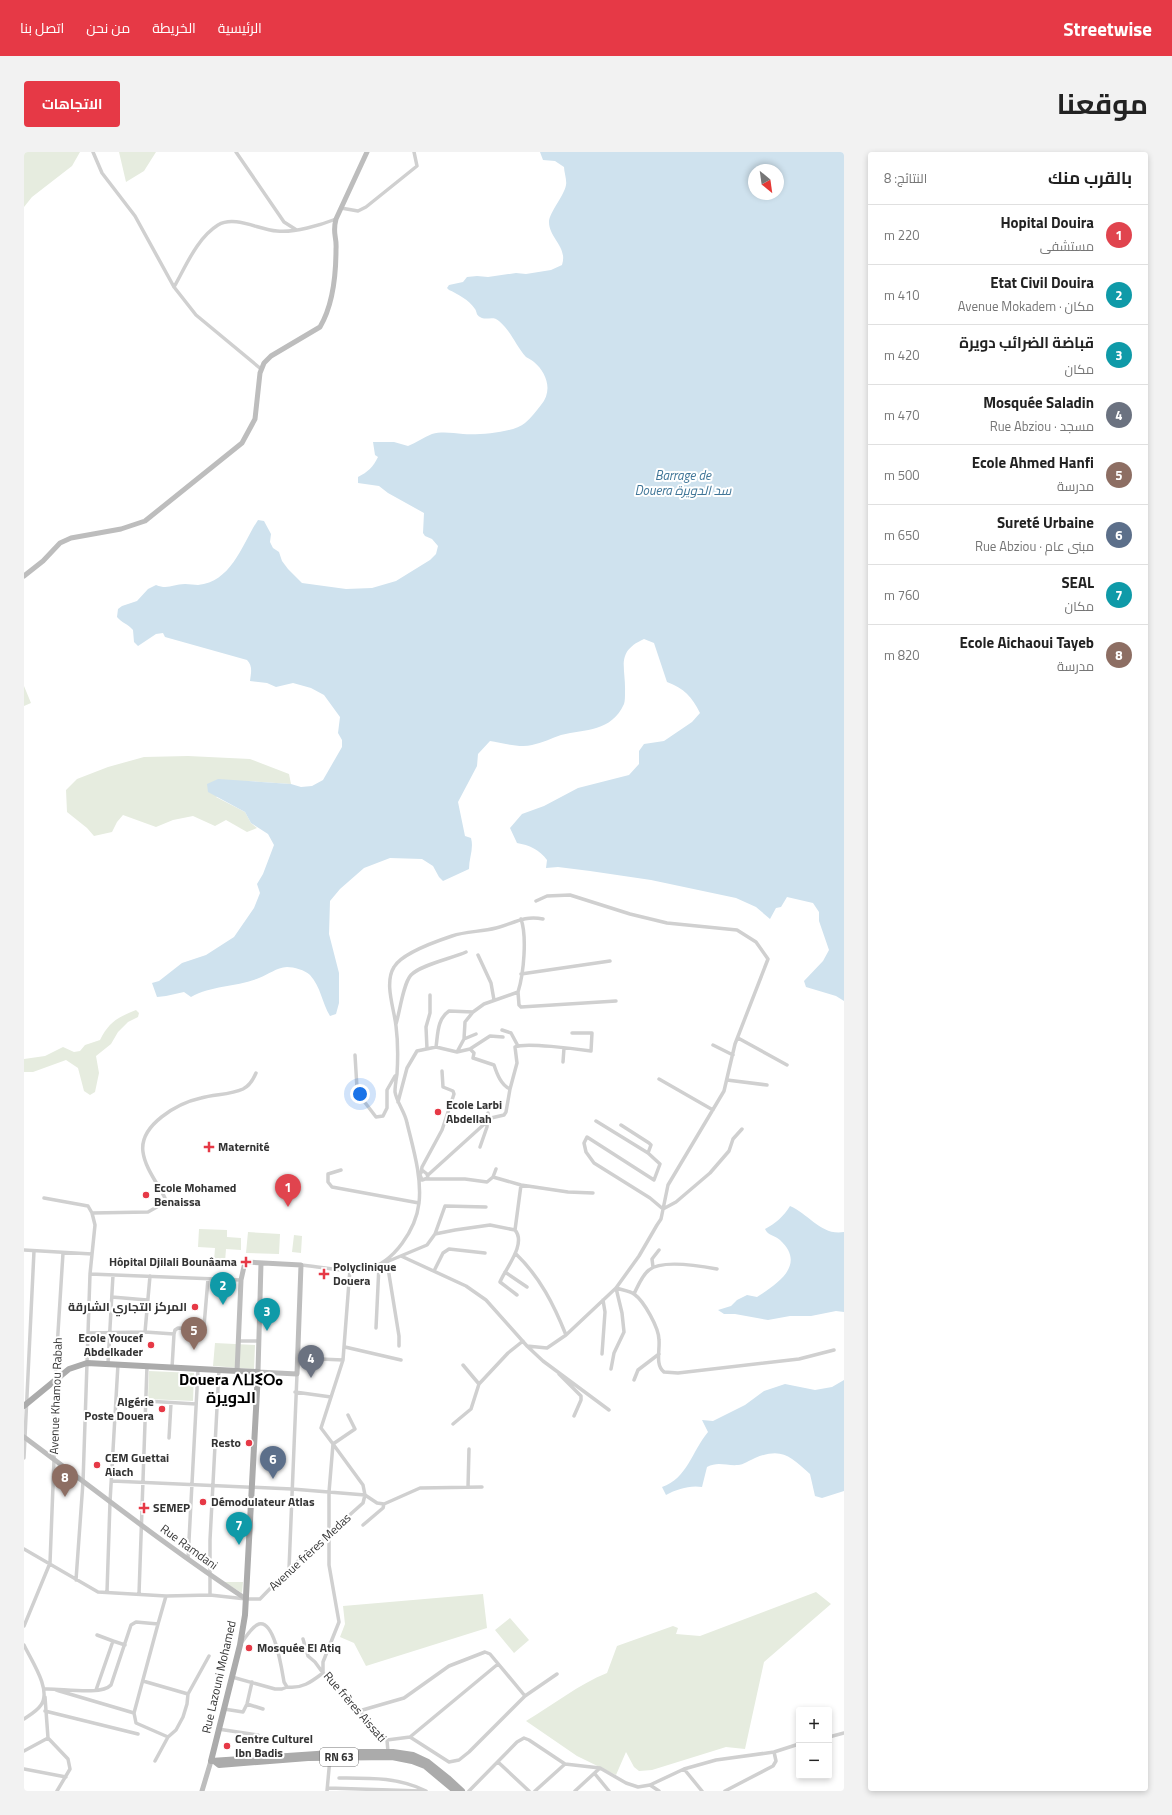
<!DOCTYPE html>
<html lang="ar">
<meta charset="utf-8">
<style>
body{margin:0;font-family:"Titillium Web",Cairo,"Noto Sans Tifinagh",sans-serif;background:#f2f2f2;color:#222;direction:rtl}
.controls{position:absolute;right:12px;bottom:12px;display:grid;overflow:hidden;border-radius:4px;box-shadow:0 2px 6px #0003}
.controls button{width:36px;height:36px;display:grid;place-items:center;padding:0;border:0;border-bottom:1px solid #e0e0e0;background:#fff;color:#222;font:20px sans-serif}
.compass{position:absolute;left:724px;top:12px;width:36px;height:36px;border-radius:50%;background:#fff;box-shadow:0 2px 6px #0003;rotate:151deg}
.you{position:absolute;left:336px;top:942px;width:14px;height:14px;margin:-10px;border:3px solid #fff;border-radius:50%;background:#1a73e8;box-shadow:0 0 0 6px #1a73e833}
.badge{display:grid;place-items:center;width:26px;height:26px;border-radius:50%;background:#e63946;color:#fff;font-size:13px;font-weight:700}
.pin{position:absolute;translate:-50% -33px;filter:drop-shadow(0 1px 2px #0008)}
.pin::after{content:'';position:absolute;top:21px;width:14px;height:12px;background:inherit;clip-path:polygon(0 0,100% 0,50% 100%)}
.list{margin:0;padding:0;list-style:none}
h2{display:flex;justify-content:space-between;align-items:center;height:52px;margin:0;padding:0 16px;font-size:17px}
h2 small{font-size:13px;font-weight:400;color:#767676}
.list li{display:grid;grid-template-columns:26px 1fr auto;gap:12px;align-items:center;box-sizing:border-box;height:60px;padding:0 16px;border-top:1px solid #e0e0e0}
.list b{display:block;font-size:15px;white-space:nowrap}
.list p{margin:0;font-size:13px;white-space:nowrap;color:#767676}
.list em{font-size:13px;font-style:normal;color:#767676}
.map{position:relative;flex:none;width:820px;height:1639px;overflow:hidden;direction:ltr;border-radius:4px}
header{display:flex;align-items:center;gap:24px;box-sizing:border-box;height:56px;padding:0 20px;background:#e63946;color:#fff}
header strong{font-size:19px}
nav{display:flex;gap:22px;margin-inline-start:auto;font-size:14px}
.intro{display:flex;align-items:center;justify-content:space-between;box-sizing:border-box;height:96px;padding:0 24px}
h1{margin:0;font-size:28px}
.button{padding:10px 18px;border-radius:4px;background:#e63946;color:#fff;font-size:14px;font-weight:700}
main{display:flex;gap:24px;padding:0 24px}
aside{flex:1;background:#fff;border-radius:4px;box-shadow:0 2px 6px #0003}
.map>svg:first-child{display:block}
.green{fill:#e6ecdf}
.water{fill:#cfe2ee;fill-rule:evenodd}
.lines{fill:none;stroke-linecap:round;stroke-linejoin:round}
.street{stroke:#d0d0d0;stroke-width:3.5}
.secondary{stroke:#bdbdbd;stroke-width:5}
.primary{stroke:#ababab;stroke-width:6}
.poi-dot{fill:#e63946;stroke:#fff;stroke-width:1.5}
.labels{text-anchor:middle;stroke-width:4;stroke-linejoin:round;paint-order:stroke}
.shield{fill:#fff;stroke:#707070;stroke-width:1}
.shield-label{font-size:11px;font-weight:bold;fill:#333}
.poi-label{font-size:12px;font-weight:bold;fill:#333;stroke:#fff;text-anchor:start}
.street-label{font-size:12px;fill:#333;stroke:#fff}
.water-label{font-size:13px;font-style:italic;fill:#3f7597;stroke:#fff}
.district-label{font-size:16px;font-weight:bold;fill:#000;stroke:#fff}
</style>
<header>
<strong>Streetwise</strong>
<nav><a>الرئيسية</a><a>الخريطة</a><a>من نحن</a><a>اتصل بنا</a></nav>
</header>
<div class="intro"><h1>موقعنا</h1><a class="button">الاتجاهات</a></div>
<main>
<aside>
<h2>بالقرب منك<small>النتائج: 8</small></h2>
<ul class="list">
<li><span class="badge" style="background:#e0444e">1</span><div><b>Hopital Douira</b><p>مستشفى</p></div><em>220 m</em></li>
<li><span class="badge" style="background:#0f9aa8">2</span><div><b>Etat Civil Douira</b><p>مكان · Avenue Mokadem</p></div><em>410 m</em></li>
<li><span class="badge" style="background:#0f9aa8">3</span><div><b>قباضة الضرائب دويرة</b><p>مكان</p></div><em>420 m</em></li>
<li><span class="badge" style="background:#6b7280">4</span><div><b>Mosquée Saladin</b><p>مسجد · Rue Abziou</p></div><em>470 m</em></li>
<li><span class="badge" style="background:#8d6e63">5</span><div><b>Ecole Ahmed Hanfi</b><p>مدرسة</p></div><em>500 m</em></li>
<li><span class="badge" style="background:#5c6f8a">6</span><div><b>Sureté Urbaine</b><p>مبنى عام · Rue Abziou</p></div><em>650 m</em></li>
<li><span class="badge" style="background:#0f9aa8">7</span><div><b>SEAL</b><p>مكان</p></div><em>760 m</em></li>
<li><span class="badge" style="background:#8d6e63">8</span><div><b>Ecole Aichaoui Tayeb</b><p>مدرسة</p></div><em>820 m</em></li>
</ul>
</aside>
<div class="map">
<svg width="820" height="1639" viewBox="0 0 820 1639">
<rect width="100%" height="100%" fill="#fff"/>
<!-- green -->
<path class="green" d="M 0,0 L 56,0 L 48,14 L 8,45 L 0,55 Z
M 95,0 L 132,0 L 120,19 L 102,30 Z
M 0,534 L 7,551 L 0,554 Z
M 164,604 L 226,607 L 265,622 L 267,632 L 223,629 L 192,645 L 221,660 L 227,671 L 233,676 L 223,680 L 202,668 L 191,674 L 169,664 L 149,668 L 132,675 L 99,663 L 93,670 L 88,680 L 70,684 L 63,676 L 43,660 L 42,638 L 53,627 L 84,615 L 120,605 Z
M 112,858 L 115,861 L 114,865 L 104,870 L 94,880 L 87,892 L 72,904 L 75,921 L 71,940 L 66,943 L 60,939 L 54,916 L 42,908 L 9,920 L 0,920 L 0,907 L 21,904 L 39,895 L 50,900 L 56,899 L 61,893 L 76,888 C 85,870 94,865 112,858 Z
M 175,1077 L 203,1078 L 203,1085 L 217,1086 L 217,1098 L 202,1097 L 201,1110 L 190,1109 L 191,1096 L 174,1095 Z
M 224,1080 L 256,1082 L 255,1102 L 222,1101 Z
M 270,1083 L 278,1084 L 277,1101 L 268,1100 Z
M 191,1191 L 231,1193 L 230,1217 L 189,1214 Z
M 125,1219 L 170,1221 L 169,1249 L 124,1247 Z
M 200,1430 L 219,1430 L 218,1441 Z
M 792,1440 L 807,1452 L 740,1510 L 721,1597 L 702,1595 L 628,1618 L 615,1619 L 610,1615 L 602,1600 L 592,1623 L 553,1604 L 502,1569 C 529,1553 555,1532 583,1521 L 593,1494 L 649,1474 L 654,1476 L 652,1482 L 676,1484 Z
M 459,1442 L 463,1476 L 342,1514 L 330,1491 L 316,1485 L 321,1472 L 319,1454 Z
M 486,1466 L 505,1488 L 490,1501 L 471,1478 Z"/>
<!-- water -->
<path class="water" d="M 516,0 L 820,0 L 820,849 L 812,844 L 782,835 L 780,829 L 799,809 L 805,798 L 795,769 L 795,760 L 789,751 L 763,745 L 757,755 L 752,756 L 746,767 L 732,755 L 712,746 L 627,728 L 566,719 L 534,715 L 522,716 L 523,708 C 516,698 505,693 493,691 L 486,676 L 498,662 L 520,654 L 554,636 L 605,623 L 615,612 L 615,599 L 620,592 L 640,589 L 668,570 L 676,561 C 668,545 660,536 643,530 L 630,491 L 620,487 C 591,500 602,515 601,540 C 601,544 601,549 600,552 C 587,580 562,577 537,583 C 528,586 518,591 508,593 C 496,596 478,591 466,589 L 454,602 L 453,614 L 434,650 L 441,684 L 447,686 C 450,697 445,706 445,717 L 419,729 L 415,725 L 409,714 L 398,707 L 366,706 L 340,716 L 316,737 L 306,749 L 305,782 L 315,821 L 315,851 L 312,862 L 306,864 C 298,851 297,835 286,823 C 281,818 270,815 263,815 C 252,816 245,822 235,826 C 213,835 188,833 167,845 L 160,840 L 142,844 L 133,845 L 128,831 L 135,829 L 158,811 L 182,803 L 210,785 L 230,756 L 236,741 L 233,732 L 239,722 L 250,693 L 244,682 L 227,671 L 221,660 L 184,640 L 183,632 L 194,627 L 267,632 L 277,635 L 288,634 L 299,628 L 318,595 L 318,588 L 314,581 L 316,565 L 300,543 L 287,536 L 269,531 L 252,535 L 243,531 L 226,529 C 227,521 229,514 223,508 L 141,485 L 139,481 L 132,482 L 114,494 L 110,490 L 109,478 C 104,472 98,471 93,465 L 94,457 L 98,454 L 113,449 L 124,437 L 132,433 C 144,438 149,432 161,432 C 166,432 170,433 174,433 C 208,430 218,392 234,368 L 240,369 L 247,382 L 246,390 L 249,396 L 255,400 L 258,409 L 264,417 L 278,431 L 322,437 L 348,436 L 372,429 L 406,408 L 412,402 L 414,394 L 408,387 L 401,384 L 399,381 L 400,361 L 364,341 L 355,334 L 334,331 L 334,325 C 344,320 349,315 354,305 L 351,303 L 349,290 L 370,290 L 384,294 C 392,291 400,285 408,282 C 418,279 429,281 439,282 C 455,283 489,281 501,271 C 507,266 512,259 517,253 C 529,239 523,221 510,210 C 508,208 505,207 502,205 C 492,194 487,179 475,169 C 469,163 462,169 456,165 C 452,163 453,160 451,157 C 445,148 434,142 425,138 L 423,136 L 425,133 L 439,130 L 443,125 L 453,124 L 464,125 L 492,121 L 502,122 L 527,118 L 538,113 C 544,95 525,86 525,70 C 525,61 540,44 542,33 C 543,28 540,20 540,15 L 531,9 L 519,8 ZM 730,18 L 754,18 L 754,42 L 730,42 Z
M 766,1054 C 785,1062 797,1084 820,1080 L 820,1160 L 812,1159 L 787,1164 L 766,1164 L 744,1168 L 711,1162 L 700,1162 L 694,1158 L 707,1154 L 713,1148 L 723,1143 L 733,1145 C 753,1132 783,1113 756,1088 C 751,1083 744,1084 741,1077 C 752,1071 759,1065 766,1054 Z
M 820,1228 L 820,1339 L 798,1346 L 791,1344 L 786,1322 C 766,1304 758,1295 731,1306 C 726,1308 719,1313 714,1313 C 702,1314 694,1309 683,1315 L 678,1335 C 666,1333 653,1337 642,1343 L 638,1335 C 663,1327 668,1299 684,1280 L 678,1268 L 689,1269 L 721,1253 L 740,1239 L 761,1232 L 791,1238 L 808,1235 Z"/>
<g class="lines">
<!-- street -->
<path class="street" d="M 69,0 L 78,21 L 111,64 L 150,135 L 172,163 L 237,217
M 212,0 L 260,70 L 271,77
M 317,56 L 334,59 L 342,55 L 393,14 L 390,0
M 150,135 C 162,114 173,86 194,73 C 211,63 235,78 253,79 C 270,81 297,73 312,67
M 454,803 L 467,831 L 470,848
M 497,822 L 586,809
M 494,840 L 495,853 L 497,855 L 592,849
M 372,872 C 376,859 379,832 387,823 C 396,813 429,806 442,800
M 478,878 L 487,881 L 494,894
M 714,886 L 763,913
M 440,887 L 452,882
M 689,893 L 709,903
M 412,895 C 414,882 413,867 425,859 L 449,860
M 403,897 L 402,875 L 406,861 L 406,843
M 446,897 L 466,884 L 479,885
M 433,900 L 440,887 L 441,870 L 449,860 L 460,852 L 494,840 C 500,821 503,784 497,767
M 331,903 L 333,936 L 336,944 L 352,965 L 359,964 L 363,956 L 363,938 L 371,924
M 539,910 L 540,896
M 635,927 L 689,958
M 703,928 L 743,933
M 374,950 L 383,916 L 393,899 L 412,895 L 433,900 L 446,897 L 450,901 L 449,906 L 470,913 C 473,922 477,933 486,937 L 493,911 L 491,895 C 500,890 553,897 567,899 L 568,881 L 548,881
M 572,969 L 624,1001 L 636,1012 L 630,1028 L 563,985 L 560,991 L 562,1000 L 570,1011 L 626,1046 L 639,1057 L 652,1050 L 686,1021 L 705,999 L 709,987 L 718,977
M 597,973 L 625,991 L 627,993 L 624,1001
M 456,995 L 463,975 L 464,961
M 317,1018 L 304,1022 L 304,1030 L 308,1035 L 395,1051
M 397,1021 L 398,1015 L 418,978 L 430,942 L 429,939 L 419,935 L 418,919
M 396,1023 L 398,1028 L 404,1026 L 403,1022 L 398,1018
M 404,1023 L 467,966 L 480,963 L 482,960 L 486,937
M 469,1025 L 497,1033 L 544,1040 L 569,1041
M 403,1027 L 441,1027 L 463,1030 L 469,1025 L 472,1017
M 20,1046 L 64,1054 L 68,1061 L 71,1073 L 66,1122 L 59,1330 L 52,1428
M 68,1061 L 124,1060 L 140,1051 L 141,1046 C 134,1032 121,1016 119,1000 C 115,973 154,951 177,946 C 190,942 206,943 219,937 C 225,934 229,928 232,921
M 491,1078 L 497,1033
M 411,1082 L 431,1078 L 466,1073 L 491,1078 C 503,1092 481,1117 476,1130 L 493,1143
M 0,1098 L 68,1102
M 492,1102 C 516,1125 530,1153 542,1183
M 377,1104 L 442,1134 L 462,1148 L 503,1194 L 523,1196 L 542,1183 L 592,1136 L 615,1104 L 633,1073 L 637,1067 L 644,1033 L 700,939 L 711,892 L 744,807 L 732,790 L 713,778 L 643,771 L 606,762 L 546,743 L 523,744 L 512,749
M 363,1110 L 375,1184 L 375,1194
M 360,1111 L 403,1093 L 411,1082 L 421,1054 L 462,1055
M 277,1113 C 297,1115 324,1121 343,1117 C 370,1111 392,1077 395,1051 C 398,1025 389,996 383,971 C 381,960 373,951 371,940 C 371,934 372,928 373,922 C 374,906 374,889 372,874 C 370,856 360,831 370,815 C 378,801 413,789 428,784 C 442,779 457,780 472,776 C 489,772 499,763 519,767
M 629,1115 L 628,1107 L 635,1098
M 326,1117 L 319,1208 L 297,1276 L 309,1292 L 305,1340 L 305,1413 L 315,1470 L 299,1510 L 299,1521 L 363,1588 L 364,1600
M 410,1119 L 419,1101 L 425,1097 L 461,1101
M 481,1120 L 503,1135
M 66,1122 L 217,1128
M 126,1124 L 121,1180 L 150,1182 L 148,1216
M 610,1142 C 614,1134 618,1123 625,1118 C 638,1107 677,1114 693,1117
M 88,1145 L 123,1148
M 352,1176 L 355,1113
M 64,1181 L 121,1180
M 150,1182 L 151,1178 L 154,1176 L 175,1177 L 180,1174 L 184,1127
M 216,1189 L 235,1189
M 321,1195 L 377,1208
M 504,1195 L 519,1209 L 585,1258
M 578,1202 L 581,1160 L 579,1148
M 273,1206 L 319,1208
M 84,1211 L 89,1123
M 439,1213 L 455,1232
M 587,1217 L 590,1201 L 600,1180 L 598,1161 L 592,1136 C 598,1138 606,1139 610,1142 C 620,1149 635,1176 635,1188 C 636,1198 631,1213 640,1220 L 654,1221 L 775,1207 L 810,1198
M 535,1222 L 557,1244 L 557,1248 L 550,1264
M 610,1228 L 614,1218 L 635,1202
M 271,1240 L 307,1245
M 122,1249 L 172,1252
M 429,1272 L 447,1257 L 455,1232 L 484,1201 L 499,1189
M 145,1286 L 147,1251
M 0,1306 L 10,1099
M 88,1329 L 268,1337 L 341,1343 L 353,1351 L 360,1352 L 396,1336 L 458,1335
M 444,1335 L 445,1297
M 339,1373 L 359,1356 L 360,1352
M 0,1397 L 74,1440 L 142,1444 L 186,1443 L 222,1447 L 236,1447 L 265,1417 L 339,1351 L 341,1343 L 339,1333 L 309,1292 L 331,1277 L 324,1263
M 164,1407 L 174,1218
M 265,1417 L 273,1222
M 83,1440 L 86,1350 L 94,1212
M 115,1442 L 123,1214
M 186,1443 L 186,1388 L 195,1218
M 134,1472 L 110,1561 L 112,1571 L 144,1585
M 0,1474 L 26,1411 L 30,1308 L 31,1228 L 39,1101
M 73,1483 L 89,1489
M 218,1490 C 222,1485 228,1474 235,1472 C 251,1468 258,1519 260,1530 L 263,1535 C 278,1537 287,1530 299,1521 L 291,1510 L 284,1504 L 279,1487
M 0,1493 C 7,1508 28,1538 17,1553 C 13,1559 6,1563 0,1567
M 208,1525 L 251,1537 L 258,1537 L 263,1535
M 119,1529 L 164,1542
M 21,1537 C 36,1536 77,1544 87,1533 L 107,1473 L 112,1470 L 134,1472 L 142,1444
M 32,1538 L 110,1561
M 72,1538 L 89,1489 L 101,1493
M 21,1545 L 24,1586 L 44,1607 L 46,1617 L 33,1639
M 223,1552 L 239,1557
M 200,1557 L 219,1560 L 223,1552 L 228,1530
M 21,1559 L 114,1582
M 335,1559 L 380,1546 L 425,1514 L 461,1500 L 466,1502 L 501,1544
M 194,1577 L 234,1583
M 386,1585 L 425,1610 L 435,1608 L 445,1600 L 501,1544 L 533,1522
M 805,1585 L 820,1581
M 363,1588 L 386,1585 L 474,1512
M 0,1599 L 24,1586
M 131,1609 L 144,1585 L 152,1578 L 159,1565 L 163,1552 L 164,1542 L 185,1504
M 474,1610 L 505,1639
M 0,1617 L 42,1625
M 660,1617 L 678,1639
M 571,1622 L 585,1639
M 315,1626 C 345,1626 374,1625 402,1639
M 626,1633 L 635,1639
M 304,1636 L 397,1639
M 303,1639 L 306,1606
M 445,1639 L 493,1590 L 500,1586 L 505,1588 L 541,1612 L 576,1616 L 602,1631 L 614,1635 L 626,1633 L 660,1617 L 692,1608 L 750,1600 L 775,1592
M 511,1639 L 541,1612
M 551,1639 L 576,1616
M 701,1639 L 749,1614 L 752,1609 L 750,1600"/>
<!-- secondary -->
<path class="secondary" d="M 0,424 L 19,409 L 36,391 L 47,386 L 97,377 L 121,369 L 218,291 L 231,267 L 236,221 L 240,211 L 247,204 L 296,175 C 309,153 312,122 312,97 C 313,84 308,82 312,67 L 343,0
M 213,1220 L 217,1128 L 221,1110 L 277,1113 L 273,1222 L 234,1220 L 237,1111
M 0,1285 C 74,1340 146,1397 222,1447
M 178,1639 L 187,1609"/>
<!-- primary -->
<path class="primary" d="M 0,1254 L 45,1217 L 63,1211 L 234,1220 L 221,1463 L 216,1493 L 187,1609 L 322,1600 L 369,1600 L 389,1603 L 404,1610 L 424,1626 L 438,1639
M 190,1609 L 195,1613 L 284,1606 L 368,1605 L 388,1609 L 401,1614 L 431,1639"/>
</g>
<!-- markers -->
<g class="poi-dot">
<circle cx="414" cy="960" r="4"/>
<path d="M183 989h4v4h4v4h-4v4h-4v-4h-4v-4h4z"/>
<circle cx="122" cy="1043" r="4"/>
<path d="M220 1104h4v4h4v4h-4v4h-4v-4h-4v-4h4z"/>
<path d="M298 1116h4v4h4v4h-4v4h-4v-4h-4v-4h4z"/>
<circle cx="171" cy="1155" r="4"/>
<circle cx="127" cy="1193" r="4"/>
<circle cx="138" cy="1257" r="4"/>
<circle cx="225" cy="1291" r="4"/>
<circle cx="73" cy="1313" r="4"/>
<circle cx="179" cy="1350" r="4"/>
<path d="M118 1350h4v4h4v4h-4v4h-4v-4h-4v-4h4z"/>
<circle cx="225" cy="1496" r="4"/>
<circle cx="203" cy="1594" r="4"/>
</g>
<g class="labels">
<!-- shield labels -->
<rect class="shield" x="296" y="1596" width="38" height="18" rx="3"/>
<g class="shield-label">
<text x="315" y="1609">RN 63</text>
</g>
<!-- poi labels -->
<g class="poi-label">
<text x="422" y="957">Ecole Larbi<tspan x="422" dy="14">Abdellah</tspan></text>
<text x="194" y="999">Maternité</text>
<text x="130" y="1040">Ecole Mohamed<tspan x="130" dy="14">Benaissa</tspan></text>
<text x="213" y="1114" text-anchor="end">Hôpital Djilali Bounâama</text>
<text x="309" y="1119">Polyclinique<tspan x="309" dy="14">Douera</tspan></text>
<text x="163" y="1159" text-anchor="end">المركز التجاري الشارقة</text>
<text x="119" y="1190" text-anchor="end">Ecole Youcef<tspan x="119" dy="14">Abdelkader</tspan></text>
<text x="130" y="1254" text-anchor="end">Algérie<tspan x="130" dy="14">Poste Douera</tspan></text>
<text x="217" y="1295" text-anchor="end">Resto</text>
<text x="81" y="1310">CEM Guettai<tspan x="81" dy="14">Aiach</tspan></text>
<text x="187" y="1354">Démodulateur Atlas</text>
<text x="129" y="1360">SEMEP</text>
<text x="233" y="1500">Mosquée El Atiq</text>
<text x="211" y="1591">Centre Culturel<tspan x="211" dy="14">Ibn Badis</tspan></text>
</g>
<!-- street labels -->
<g class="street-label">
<text transform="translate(32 1244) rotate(-88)" y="4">Avenue Khamou Rabah</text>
<text transform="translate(165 1395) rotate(36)" y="4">Rue Ramdani</text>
<text transform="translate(286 1400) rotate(-43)" y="4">Avenue frères Medas</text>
<text transform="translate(195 1525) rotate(-77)" y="4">Rue Lazouni Mohamed</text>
<text transform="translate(331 1555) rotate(49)" y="4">Rue frères Aissati</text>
</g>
<!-- water labels -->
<g class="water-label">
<text x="659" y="328">Barrage de<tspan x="659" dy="15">Douera سد الدويرة</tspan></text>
</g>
<!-- district labels -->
<g class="district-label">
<text x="207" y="1233">Douera ⴷⵡⵉⵔⴰ<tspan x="207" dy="18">الدويرة</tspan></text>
</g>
</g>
</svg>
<div class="controls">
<button>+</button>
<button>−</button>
</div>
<svg class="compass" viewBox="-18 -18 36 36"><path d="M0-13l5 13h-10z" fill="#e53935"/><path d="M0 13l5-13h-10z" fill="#767676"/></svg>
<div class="you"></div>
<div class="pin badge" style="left:264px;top:1055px;background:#e0444e">1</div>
<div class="pin badge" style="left:199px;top:1153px;background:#0f9aa8">2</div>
<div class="pin badge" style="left:243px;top:1179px;background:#0f9aa8">3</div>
<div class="pin badge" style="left:287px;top:1226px;background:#6b7280">4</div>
<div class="pin badge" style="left:170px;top:1198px;background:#8d6e63">5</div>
<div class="pin badge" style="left:249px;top:1327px;background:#5c6f8a">6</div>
<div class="pin badge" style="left:215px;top:1393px;background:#0f9aa8">7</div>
<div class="pin badge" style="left:41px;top:1345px;background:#8d6e63">8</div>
</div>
</main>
